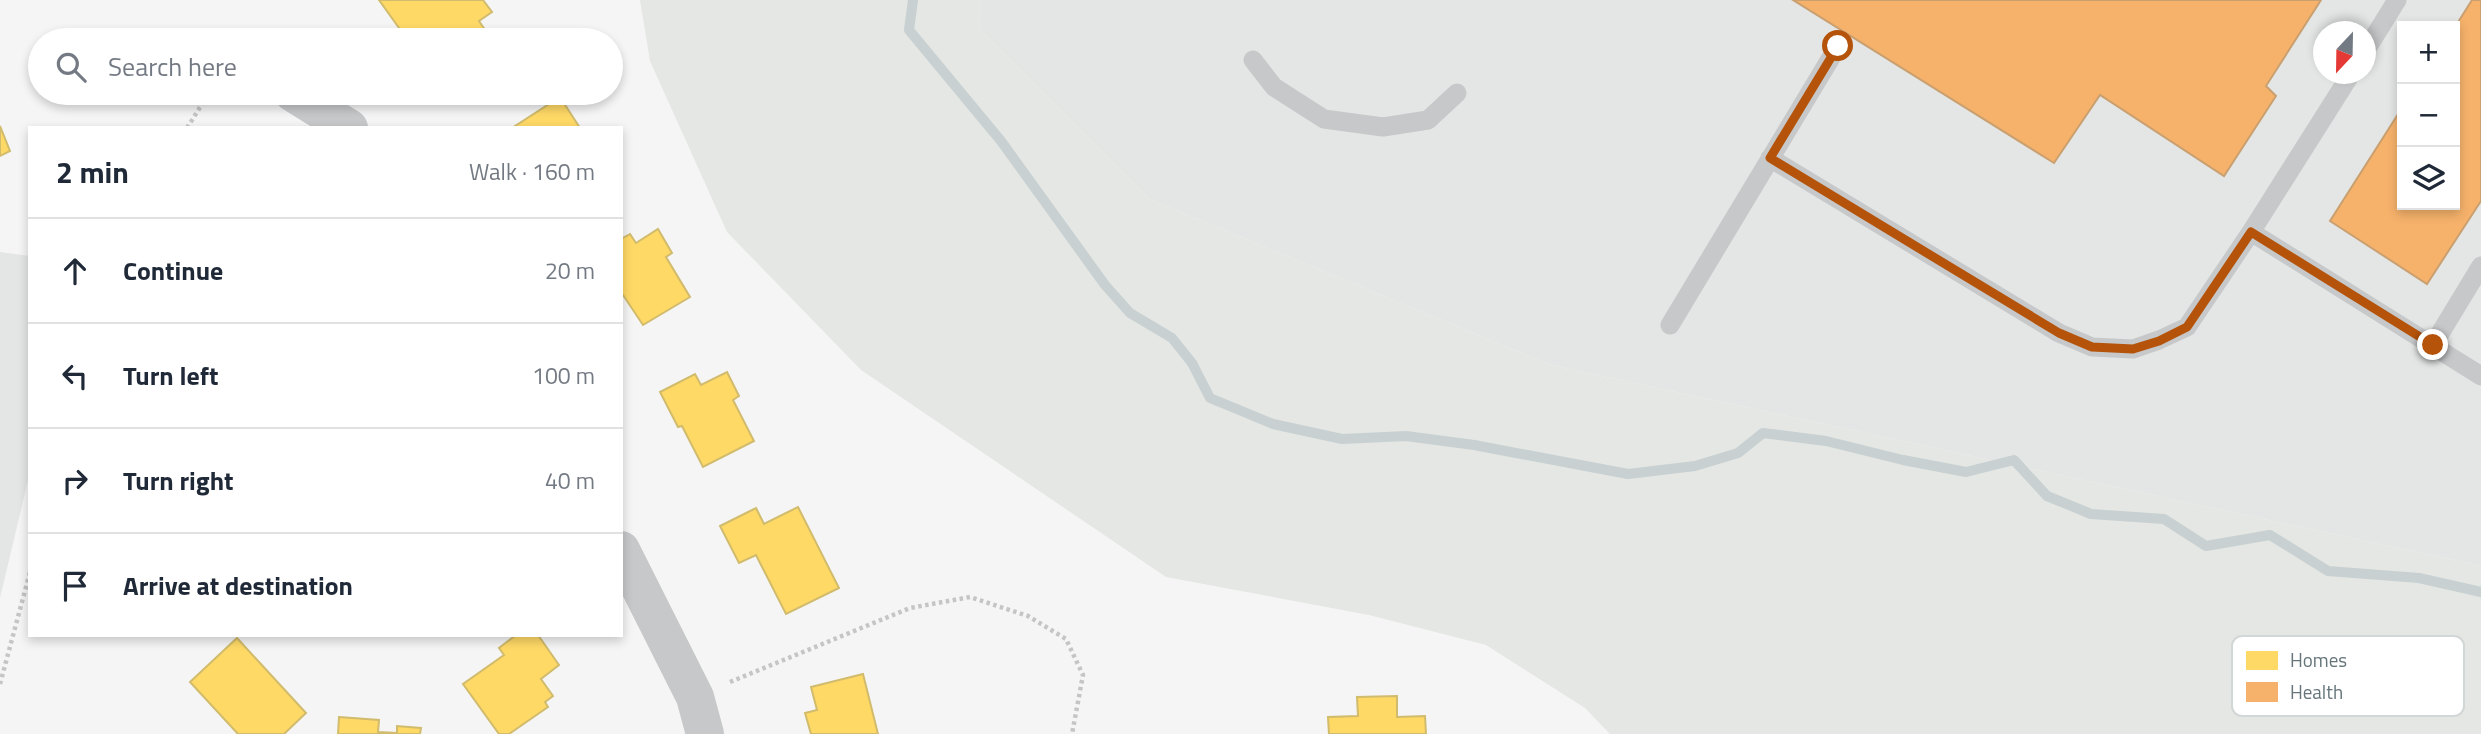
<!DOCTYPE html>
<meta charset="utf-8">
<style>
body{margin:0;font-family:"Titillium Web",sans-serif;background:#f2f2f3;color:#1f2937}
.controls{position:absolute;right:21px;top:21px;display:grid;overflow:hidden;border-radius:0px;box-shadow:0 4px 10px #0003}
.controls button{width:63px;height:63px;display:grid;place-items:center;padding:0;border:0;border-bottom:2px solid #e0e1e3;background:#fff;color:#1f2937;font:35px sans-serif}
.compass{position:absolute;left:2313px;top:21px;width:63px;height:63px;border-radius:50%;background:#fff;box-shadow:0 4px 10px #0003;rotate:202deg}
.stop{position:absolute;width:21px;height:21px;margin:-16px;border:5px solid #b45309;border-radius:50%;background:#fff}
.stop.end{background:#b45309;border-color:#fff;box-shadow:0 2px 7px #0008}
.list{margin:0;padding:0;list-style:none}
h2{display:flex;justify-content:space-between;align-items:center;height:91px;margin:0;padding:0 28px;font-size:30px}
h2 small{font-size:23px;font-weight:400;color:#747a83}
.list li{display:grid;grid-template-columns:46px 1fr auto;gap:21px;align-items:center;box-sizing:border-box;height:105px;padding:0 28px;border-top:2px solid #e0e1e3}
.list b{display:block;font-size:26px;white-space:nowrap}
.list em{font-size:23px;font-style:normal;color:#747a83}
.icon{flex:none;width:38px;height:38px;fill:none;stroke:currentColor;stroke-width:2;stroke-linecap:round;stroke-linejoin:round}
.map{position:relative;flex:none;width:2481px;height:734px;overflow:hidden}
.search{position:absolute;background:#fff;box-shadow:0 4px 10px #0003;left:28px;top:28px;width:595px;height:77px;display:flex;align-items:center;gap:18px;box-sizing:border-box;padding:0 24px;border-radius:38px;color:#747a83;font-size:26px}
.panel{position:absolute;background:#fff;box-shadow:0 4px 10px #0003;left:28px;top:126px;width:595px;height:511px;border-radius:0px}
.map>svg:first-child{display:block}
.built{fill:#e4e6e5;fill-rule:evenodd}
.green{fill:#e4e7e3}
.homes{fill:#ffd966;stroke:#d1bb6c;stroke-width:2}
.health{fill:#f6b26b;stroke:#caa070;stroke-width:2}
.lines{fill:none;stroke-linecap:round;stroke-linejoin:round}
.stream{stroke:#c8d0d2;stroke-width:10}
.path{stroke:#c5c5c6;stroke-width:4.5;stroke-dasharray:3.5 3.5;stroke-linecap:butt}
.service{stroke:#c6c8c9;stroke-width:19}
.minor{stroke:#c6c8c9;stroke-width:38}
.route{stroke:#b45309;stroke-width:9}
.key{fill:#fff;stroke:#d1d6d7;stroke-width:2}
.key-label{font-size:19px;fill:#65757b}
</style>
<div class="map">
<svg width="2481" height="734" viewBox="0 0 2481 734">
<rect width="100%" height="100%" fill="#f5f5f5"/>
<!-- built -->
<path class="built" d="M 981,0 L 2481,0 L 2481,566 L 1551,365 L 1149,199 L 979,29 ZM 2402,26 L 2455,26 L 2455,205 L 2402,205 ZM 2324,32 L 2366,32 L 2366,74 L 2324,74 Z
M 0,252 L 30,256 L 30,472 L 0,598 Z"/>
<!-- green -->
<path class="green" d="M 640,0 L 981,0 L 979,29 L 1149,199 L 1551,365 L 2481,566 L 2481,734 L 1610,734 L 1585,708 L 1486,645 L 1369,615 L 1166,577 L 861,370 L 727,232 L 650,61 Z"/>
<!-- homes -->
<path class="homes" d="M 379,0 L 483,0 L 492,12 L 479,21 L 492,40 L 401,40 L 400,38 L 404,35 Z
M 560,97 L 580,128 L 512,128 Z
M 0,126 L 10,151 L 0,156 Z
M 658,229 L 672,253 L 666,257 L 690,297 L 643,325 L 621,292 L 621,239 L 630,234 L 636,243 Z
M 727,372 L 739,396 L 733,400 L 754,441 L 703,467 L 682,426 L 678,427 L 660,392 L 695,374 L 701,385 Z
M 798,507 L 839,588 L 786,614 L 756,555 L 739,563 L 720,526 L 756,508 L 764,524 Z
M 516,635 L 538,635 L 559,665 L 541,679 L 553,696 L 545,702 L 548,707 L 509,734 L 499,734 L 463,684 L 504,655 L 499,648 Z
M 237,638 L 306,713 L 284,734 L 238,734 L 190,682 Z
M 863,674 L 878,734 L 811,734 L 805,713 L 817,710 L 811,687 Z
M 1397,696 L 1397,717 L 1425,716 L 1426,734 L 1329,734 L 1328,717 L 1358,716 L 1357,697 Z
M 339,717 L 379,720 L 378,732 L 397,733 L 397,726 L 421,728 L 420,734 L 338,734 Z"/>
<!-- health -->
<path class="health" d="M 1793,0 L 2321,0 L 2266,86 L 2276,96 L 2224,176 L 2100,95 L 2054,163 Z
M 2472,0 L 2481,0 L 2481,201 L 2427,284 L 2330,221 L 2402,108 L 2402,205 L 2455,205 L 2455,27 Z"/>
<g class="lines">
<!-- stream -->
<path class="stream" d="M 913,0 L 909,30 L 1001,141 L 1105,285 L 1130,313 L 1172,338 L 1192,363 L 1210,398 L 1273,424 L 1342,439 L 1406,436 L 1474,445 L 1628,474 L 1695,466 L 1738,453 L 1763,433 L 1826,441 L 1903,460 L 1966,472 L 2014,460 L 2047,496 L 2091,514 L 2164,519 L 2206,546 L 2270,535 L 2328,571 L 2419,578 L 2481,592"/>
<!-- path -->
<path class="path" d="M 187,128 L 209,93
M 730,682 L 910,608 L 970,597 L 1028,616 L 1066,639 L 1083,675 L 1072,734
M 0,684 L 30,572"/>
<!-- service -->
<path class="service" d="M 2366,50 L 2397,0
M 1253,60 L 1274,87 L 1324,119 L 1383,127 L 1428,120 L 1457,93
M 1770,158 L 2059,333 L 2092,347 L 2133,349 L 2159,340 L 2187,327 L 2251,232 L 2351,74
M 2251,232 L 2481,376
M 1670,325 L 1838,46
M 2433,345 L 2481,266"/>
<!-- minor -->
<path class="minor" d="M 293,93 L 349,128
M 621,550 L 695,697 L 705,734"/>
</g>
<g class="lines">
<!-- route -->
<path class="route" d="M 1838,46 L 1770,158 L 2059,333 L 2092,347 L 2133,349 L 2159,341 L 2187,327 L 2251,232 L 2433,345"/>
</g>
<!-- legend -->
<rect x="2232" y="636" width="232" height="80" rx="10" class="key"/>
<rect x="2246" y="651" width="32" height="19" fill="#ffd966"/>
<rect x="2246" y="682" width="32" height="20" fill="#f6b26b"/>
<g class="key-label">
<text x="2290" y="667">Homes</text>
<text x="2290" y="699">Health</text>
</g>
</svg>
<div class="controls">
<button>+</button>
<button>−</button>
<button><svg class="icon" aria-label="layers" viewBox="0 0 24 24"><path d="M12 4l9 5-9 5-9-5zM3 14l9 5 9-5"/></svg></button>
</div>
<svg class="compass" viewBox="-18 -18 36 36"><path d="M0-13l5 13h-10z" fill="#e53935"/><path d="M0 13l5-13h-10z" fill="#747a83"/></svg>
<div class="stop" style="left:1838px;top:46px"></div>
<div class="stop end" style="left:2433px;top:345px"></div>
<div class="search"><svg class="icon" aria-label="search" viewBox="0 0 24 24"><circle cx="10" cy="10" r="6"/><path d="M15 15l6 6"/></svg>Search here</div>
<section class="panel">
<h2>2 min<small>Walk · 160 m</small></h2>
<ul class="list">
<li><svg class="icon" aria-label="ahead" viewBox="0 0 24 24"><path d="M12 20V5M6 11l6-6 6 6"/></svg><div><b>Continue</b></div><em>20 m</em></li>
<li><svg class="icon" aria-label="left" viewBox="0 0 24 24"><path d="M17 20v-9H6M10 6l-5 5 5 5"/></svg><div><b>Turn left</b></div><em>100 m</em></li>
<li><svg class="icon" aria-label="right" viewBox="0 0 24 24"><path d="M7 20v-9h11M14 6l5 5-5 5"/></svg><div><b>Turn right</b></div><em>40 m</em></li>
<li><svg class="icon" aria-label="arrive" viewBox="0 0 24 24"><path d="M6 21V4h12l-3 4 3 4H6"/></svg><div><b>Arrive at destination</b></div></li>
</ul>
</section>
</div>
